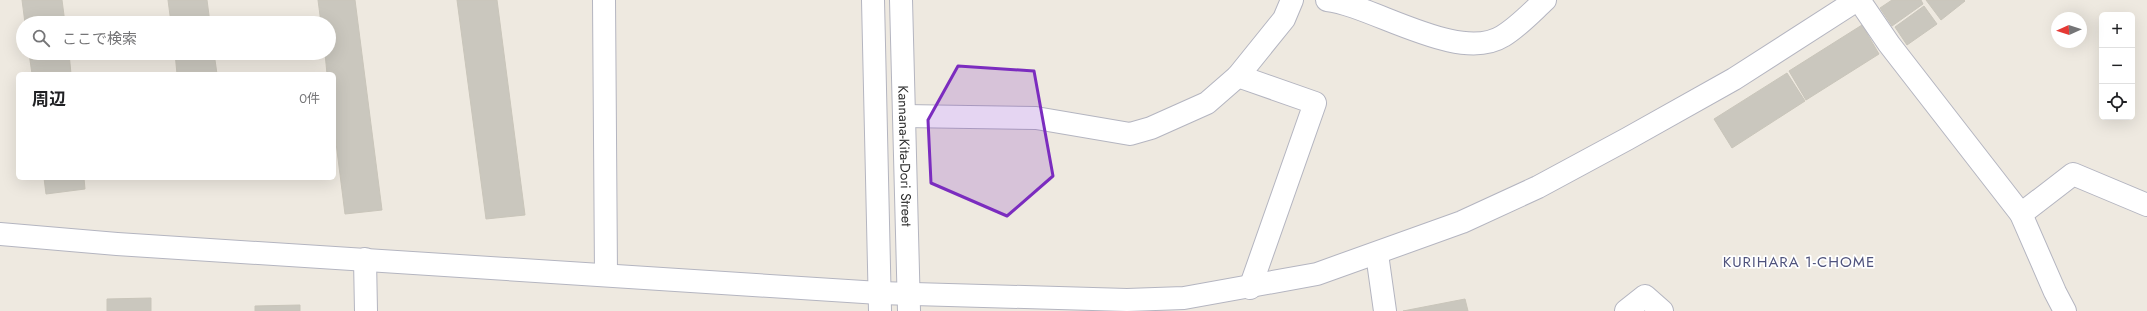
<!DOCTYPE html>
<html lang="ja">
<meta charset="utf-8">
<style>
body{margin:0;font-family:Jost,"Noto Sans JP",sans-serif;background:#f6f6f6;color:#202124}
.controls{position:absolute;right:12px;top:12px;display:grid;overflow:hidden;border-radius:6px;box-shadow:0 4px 16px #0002}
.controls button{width:36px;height:36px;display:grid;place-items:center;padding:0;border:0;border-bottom:1px solid #e0e0e0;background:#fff;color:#202124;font:20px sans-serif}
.compass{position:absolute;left:2051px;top:12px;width:36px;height:36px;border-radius:50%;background:#fff;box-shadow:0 4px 16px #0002;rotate:267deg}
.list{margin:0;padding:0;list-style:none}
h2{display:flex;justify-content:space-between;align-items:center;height:52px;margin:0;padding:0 16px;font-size:17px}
h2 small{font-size:13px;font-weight:400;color:#757577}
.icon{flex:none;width:22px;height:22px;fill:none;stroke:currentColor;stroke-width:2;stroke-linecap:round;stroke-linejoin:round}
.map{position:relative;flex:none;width:2147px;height:311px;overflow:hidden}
.search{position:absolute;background:#fff;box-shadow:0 4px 16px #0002;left:16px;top:16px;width:320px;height:44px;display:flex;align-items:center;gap:10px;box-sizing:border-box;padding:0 14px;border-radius:22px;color:#757577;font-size:15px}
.panel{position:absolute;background:#fff;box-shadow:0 4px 16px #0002;left:16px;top:72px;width:320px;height:108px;border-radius:6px}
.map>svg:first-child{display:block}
.building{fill:#cac7be;stroke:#c9c5ba}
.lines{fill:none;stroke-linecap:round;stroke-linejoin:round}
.minor-casing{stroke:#b4b5c0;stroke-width:24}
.minor{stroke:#fff;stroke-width:22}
.marked{fill:#7b2cbf;fill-opacity:0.2;stroke:#7b2cbf;stroke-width:3;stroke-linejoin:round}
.labels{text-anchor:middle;stroke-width:3.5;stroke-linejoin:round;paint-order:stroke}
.street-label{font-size:14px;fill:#2d2d2d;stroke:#fff}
.neighbourhood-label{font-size:15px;letter-spacing:1px;fill:#4f537d;stroke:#fff}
</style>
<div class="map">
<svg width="2147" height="311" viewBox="0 0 2147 311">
<rect width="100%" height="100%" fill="#eee9e0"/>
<!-- building -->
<path class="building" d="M 22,0 L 62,0 L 65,23 L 25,23 Z
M 168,0 L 207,0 L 210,23 L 171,23 Z
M 318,0 L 355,0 L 382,210 L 345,214 L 334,127 L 334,74 L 327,74 L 325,53 L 329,53 L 329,23 L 321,23 Z
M 457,0 L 497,0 L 525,215 L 486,219 Z
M 1892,0 L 1921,0 L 1923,4 L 1892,26 L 1880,8 Z
M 1926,0 L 1964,0 L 1965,1 L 1941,20 Z
M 1924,6 L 1937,24 L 1907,45 L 1895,27 Z
M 1862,25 L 1879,54 L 1806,100 L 1789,71 Z
M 29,53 L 69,53 L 71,74 L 32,74 Z
M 175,53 L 214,53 L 217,74 L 177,74 Z
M 1787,73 L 1805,101 L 1732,148 L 1714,119 Z
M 44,178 L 84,178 L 85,189 L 46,194 Z
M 151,298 L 151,311 L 107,311 L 107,299 Z
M 1465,299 L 1468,311 L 1403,311 Z
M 300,305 L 300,311 L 255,311 L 255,306 Z"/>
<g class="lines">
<defs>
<g id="minor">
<path d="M 604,0 L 606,275"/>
<path d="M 873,0 L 880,311"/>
<path id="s1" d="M 901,0 L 909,311"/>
<path d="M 1327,0 C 1372,5 1459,64 1503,36 C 1518,27 1532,12 1545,0"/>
<path d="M 1859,0 L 1889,44 L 2021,214 L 2055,292 L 2065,311"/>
<path d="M 1238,76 L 1315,103 L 1250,288"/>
<path d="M 904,116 L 1036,118 L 1130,134 L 1151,128 L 1207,103 L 1238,76 L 1284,19 L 1292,0"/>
<path d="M 2021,214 L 2073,174 L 2147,205"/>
<path d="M 0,234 L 117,244 L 879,293 L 1127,300 L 1184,298 L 1317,274 L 1462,222 L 1538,187 L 1627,139 L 1734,79 L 1857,0"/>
<path d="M 1377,254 L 1385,311"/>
<path d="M 365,259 L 366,311"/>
<path d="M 1626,311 L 1645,296 L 1662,311"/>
</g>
</defs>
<!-- minor casing -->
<use href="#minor" class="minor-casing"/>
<!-- minor -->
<use href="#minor" class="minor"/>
</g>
<!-- marked area -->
<path class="marked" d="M 958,66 L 1034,71 L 1053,176 L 1007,216 L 931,183 L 928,120 Z"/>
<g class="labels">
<!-- street labels -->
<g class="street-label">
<text dy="5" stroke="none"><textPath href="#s1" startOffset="156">Kannana-Kita-Dori Street</textPath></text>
</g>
<!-- neighbourhood labels -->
<g class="neighbourhood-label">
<text x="1799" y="267">KURIHARA 1-CHOME</text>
</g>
</g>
</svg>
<div class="controls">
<button>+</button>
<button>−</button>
<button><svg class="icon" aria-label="locate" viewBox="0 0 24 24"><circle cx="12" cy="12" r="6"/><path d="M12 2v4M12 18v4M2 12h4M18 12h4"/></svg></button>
</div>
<svg class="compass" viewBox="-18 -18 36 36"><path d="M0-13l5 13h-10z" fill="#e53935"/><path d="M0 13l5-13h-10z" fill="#757577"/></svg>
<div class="search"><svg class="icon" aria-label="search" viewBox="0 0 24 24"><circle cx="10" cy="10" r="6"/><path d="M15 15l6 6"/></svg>ここで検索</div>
<section class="panel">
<h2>周辺<small>0件</small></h2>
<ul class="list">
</ul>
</section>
</div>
